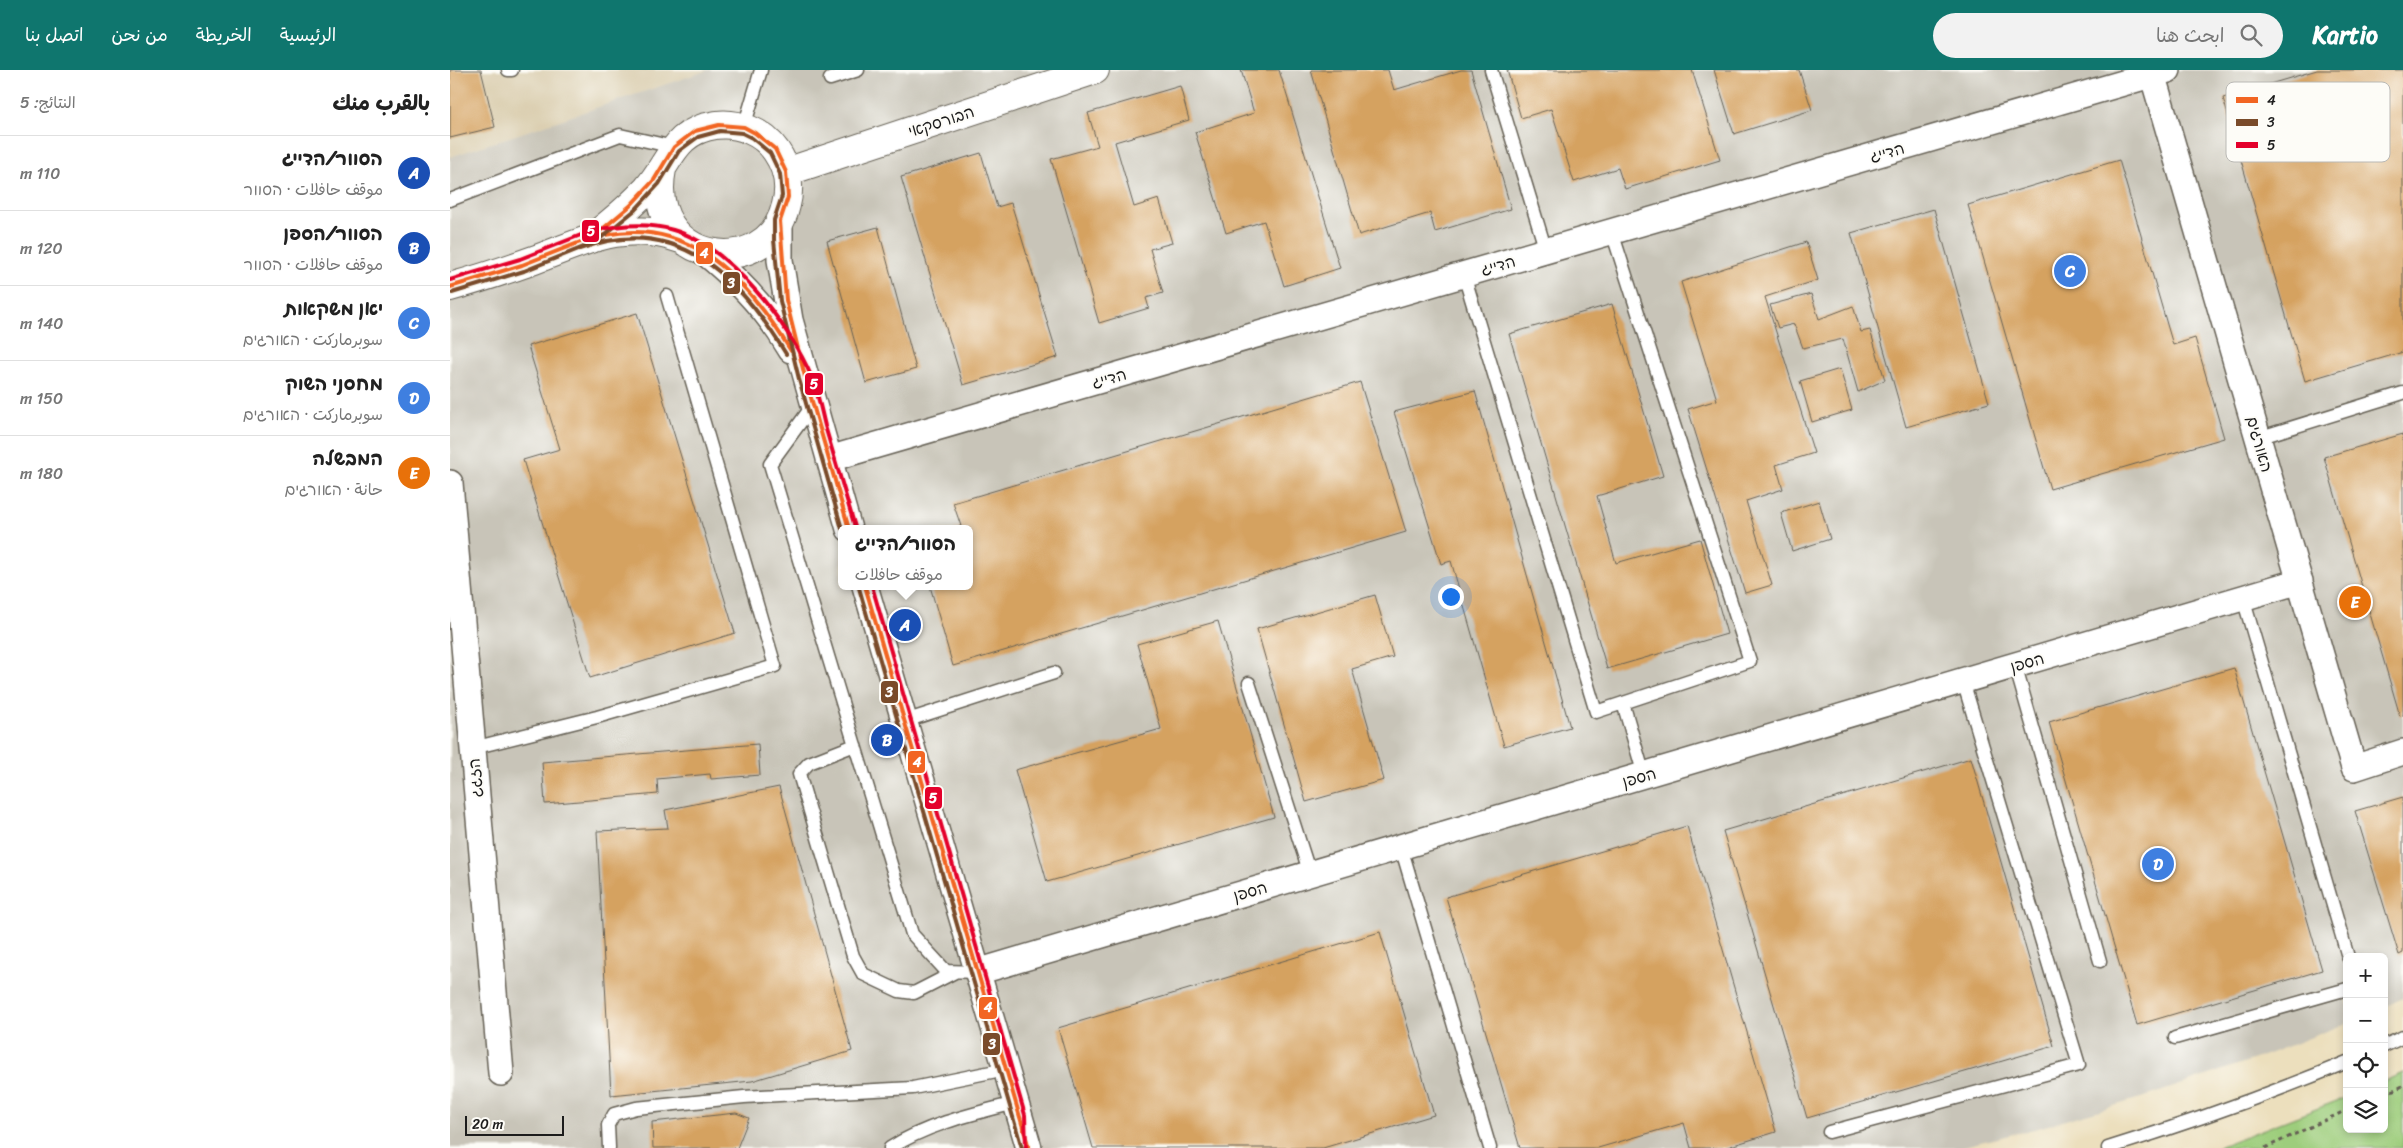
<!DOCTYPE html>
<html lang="ar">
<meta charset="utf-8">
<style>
body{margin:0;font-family:Sriracha,"Playpen Sans Arabic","Playpen Sans Hebrew",sans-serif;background:#f2f2f2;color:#222;direction:rtl}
.controls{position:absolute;right:15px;bottom:15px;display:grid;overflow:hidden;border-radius:8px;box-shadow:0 2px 8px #0003}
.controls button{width:45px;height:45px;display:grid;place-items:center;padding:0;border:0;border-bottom:1px solid #e0e0e0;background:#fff;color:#222;font:25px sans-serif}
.scale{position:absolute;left:15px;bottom:12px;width:99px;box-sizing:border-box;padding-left:5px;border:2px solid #1c1c1c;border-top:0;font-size:14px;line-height:18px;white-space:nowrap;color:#1c1c1c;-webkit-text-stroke:4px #fdfcf7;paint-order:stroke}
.you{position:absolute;left:1000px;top:526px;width:18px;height:18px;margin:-12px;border:4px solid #fff;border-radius:50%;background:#1a73e8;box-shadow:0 0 0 8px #1a73e833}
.badge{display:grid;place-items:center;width:32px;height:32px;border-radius:50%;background:#0f766e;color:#fff;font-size:16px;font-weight:700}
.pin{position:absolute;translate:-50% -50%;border:2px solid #fff;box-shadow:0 1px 5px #0006}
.popup{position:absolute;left:388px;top:455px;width:135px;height:65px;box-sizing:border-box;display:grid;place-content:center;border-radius:8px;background:#fff;filter:drop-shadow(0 1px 4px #0005);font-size:16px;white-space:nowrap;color:#767676}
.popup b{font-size:19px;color:#222}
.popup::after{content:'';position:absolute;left:50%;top:100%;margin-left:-10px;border:10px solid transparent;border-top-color:#fff}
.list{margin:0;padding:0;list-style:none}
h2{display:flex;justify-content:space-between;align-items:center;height:65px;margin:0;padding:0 20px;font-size:21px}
h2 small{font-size:16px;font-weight:400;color:#767676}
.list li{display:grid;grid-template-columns:32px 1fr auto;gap:15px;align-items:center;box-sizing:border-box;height:75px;padding:0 20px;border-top:1px solid #e0e0e0}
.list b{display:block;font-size:19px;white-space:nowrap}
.list p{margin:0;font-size:16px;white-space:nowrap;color:#767676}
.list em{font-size:16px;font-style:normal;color:#767676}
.icon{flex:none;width:28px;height:28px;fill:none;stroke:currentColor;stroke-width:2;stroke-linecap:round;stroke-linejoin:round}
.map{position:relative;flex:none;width:1953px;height:1078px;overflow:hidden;direction:ltr}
header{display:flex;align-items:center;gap:30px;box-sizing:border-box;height:70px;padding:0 25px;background:#0f766e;color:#fff}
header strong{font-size:24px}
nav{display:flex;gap:28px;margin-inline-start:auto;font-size:18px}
.search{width:350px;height:45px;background:#f2f2f2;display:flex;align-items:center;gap:12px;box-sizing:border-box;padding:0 18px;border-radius:28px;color:#767676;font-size:19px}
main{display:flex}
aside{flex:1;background:#fff}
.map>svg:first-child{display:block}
.built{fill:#dbcfb1}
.industrial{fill:#c8c4b8;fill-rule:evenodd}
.green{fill:#9dcd7c;stroke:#5c744c}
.building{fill:#d5a260}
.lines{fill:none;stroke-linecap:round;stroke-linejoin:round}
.service-casing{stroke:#656054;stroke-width:15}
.minor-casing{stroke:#656054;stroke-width:28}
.tertiary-casing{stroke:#656054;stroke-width:30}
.path{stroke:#656054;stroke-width:3;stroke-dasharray:4 4;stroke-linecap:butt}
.service{stroke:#fff;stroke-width:12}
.minor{stroke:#fff;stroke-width:25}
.tertiary{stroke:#fff;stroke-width:28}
.bus-1-casing{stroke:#fdfcf7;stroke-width:8}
.bus-2-casing{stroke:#fdfcf7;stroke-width:8}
.bus-3-casing{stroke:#fdfcf7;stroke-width:8}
.bus-1{stroke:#f26522;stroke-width:4}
.bus-2{stroke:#7a4b2a;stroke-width:4}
.bus-3{stroke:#e4002b;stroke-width:4}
.labels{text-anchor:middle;stroke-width:4;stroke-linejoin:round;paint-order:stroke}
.street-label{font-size:16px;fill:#1c1c1c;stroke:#fdfcf7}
.key{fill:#fdfcf7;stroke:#bab9b5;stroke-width:1}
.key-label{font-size:14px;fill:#1c1c1c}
.line-badge{stroke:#fdfcf7;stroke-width:2}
.badge-label{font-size:14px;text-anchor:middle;font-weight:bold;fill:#fff}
</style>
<header>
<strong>Kartio</strong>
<div class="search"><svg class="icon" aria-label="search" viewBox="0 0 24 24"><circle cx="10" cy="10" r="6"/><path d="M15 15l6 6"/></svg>ابحث هنا</div>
<nav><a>الرئيسية</a><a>الخريطة</a><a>من نحن</a><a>اتصل بنا</a></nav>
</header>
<main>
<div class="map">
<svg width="1953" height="1078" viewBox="0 0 1953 1078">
<rect width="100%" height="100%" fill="#fdfcf7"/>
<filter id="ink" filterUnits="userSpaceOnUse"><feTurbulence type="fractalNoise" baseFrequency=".02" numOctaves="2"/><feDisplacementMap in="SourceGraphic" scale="10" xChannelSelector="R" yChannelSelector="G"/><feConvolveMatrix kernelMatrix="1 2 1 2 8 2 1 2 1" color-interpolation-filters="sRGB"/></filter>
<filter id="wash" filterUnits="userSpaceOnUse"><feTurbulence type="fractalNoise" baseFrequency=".0096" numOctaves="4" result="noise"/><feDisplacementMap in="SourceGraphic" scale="20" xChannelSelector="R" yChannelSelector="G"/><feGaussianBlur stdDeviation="1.12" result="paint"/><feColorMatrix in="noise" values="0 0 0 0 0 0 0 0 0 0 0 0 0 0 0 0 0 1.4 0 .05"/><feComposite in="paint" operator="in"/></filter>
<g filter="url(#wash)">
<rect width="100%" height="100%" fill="#ecdfbd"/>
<!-- built -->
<path class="built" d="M 0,0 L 258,0 L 0,87 Z"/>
<!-- industrial -->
<path class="industrial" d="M 258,0 L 1953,0 L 1953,928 L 1934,937 L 1934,887 L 1897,887 L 1897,953 L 1816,985 L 1701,1025 L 1588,1058 L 1506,1078 L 0,1078 L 0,87 ZM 391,459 L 519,459 L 519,516 L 391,516 Z"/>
<!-- green -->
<path class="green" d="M 1953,1003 L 1953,1078 L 1765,1078 L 1897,1027 L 1897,1059 L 1934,1059 L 1934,1011 Z"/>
<g id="blocks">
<!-- building -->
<path class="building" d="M 0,0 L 31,0 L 45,57 L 0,68 Z
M 791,0 L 829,0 L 890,198 L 834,216 L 814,151 L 776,163 L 745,62 L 804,43 Z
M 861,0 L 938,0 L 944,20 L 1011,0 L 1021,0 L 1061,139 L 985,162 L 980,143 L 909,165 Z
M 1057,0 L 1242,0 L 1270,90 L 1175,119 L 1168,98 L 1124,112 L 1101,39 L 1071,48 Z
M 1264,0 L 1349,0 L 1362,40 L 1284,64 Z
M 1867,0 L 1953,0 L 1953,282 L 1855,311 L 1773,28 Z
M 730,16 L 739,50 L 665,72 L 684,137 L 709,129 L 722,173 L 700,179 L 713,223 L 696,228 L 699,238 L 649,253 L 601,89 L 648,76 L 638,43 Z
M 531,83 L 547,137 L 561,133 L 608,287 L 513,315 L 451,107 Z
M 1669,90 L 1723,275 L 1745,268 L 1774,368 L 1600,419 L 1518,135 Z
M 1484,139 L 1539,333 L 1456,357 L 1401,163 Z
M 428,157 L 466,299 L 416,313 L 377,171 Z
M 1356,172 L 1368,210 L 1315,227 L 1364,383 L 1326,395 L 1333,419 L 1296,431 L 1322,515 L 1295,523 L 1238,339 L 1267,330 L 1231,212 Z
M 1361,224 L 1369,249 L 1403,236 L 1411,262 L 1420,260 L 1435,310 L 1408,322 L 1393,269 L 1353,278 L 1344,254 L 1328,258 L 1320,235 Z
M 1162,234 L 1213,406 L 1147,426 L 1166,493 L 1250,469 L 1277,564 L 1157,599 L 1059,264 Z
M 187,243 L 285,563 L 140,608 L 73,390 L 110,379 L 78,276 Z
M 1390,299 L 1402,340 L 1362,352 L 1350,311 Z
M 910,312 L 956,462 L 503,596 L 480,516 L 519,516 L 519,459 L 503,459 L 511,456 L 503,433 Z
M 1025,321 L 1120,657 L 1054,676 L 1001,491 L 991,494 L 944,342 Z
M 1953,364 L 1953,645 L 1950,646 L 1874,387 Z
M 1369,431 L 1380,469 L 1342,481 L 1331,443 Z
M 925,525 L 943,587 L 902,599 L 934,710 L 856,732 L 807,559 Z
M 768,551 L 824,747 L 597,812 L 565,700 L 711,659 L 687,574 Z
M 1784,598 L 1872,900 L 1687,955 L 1599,652 Z
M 308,674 L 310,705 L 261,709 L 260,704 L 207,709 L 208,724 L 95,734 L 92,692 Z
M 1521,688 L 1604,976 L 1357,1048 L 1273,761 Z
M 329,717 L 402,981 L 302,1011 L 161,1025 L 147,761 L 218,758 L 215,740 Z
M 1953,727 L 1953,883 L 1949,885 L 1905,741 Z
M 1237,756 L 1326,1062 L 1274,1078 L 1241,1078 L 1234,1053 L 1148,1078 L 1070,1078 L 996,827 Z
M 930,862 L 984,1045 L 873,1078 L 643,1078 L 608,958 Z
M 286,1043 L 299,1048 L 287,1078 L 203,1078 L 202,1052 Z"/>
</g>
</g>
<g filter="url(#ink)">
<use href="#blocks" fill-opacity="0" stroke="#656054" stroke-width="1"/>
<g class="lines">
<defs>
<path id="service" d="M 58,0 L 62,0
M 1041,0 L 1096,181
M 380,9 L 408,0
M 294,57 L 311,0
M 0,130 L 170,65 L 224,77
M 1014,205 L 1146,642 L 1300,591 L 1162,162
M 363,335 L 320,394 L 462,864 L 496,901 L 527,902
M 1808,368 L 1953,323
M 1793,528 L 1898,887
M 1565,595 L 1650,891
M 799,613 L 860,804
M 1173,633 L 1194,705
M 455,651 L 604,603
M 405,675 L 359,693 L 349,704 L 403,886 L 413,904 L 449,921 L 464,923 L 505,902
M 23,678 L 147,647 L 325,596 L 217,226
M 951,777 L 1040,1078
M 1725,968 L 1897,919
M 1934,976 L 1953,967
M 1379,1062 L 1629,995 L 1513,611
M 159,1078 L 158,1055 L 164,1044 L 186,1038 L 294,1027 L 463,1018 L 556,999
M 440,1078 C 478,1054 522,1044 565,1033
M 1658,1078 C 1739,1053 1818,1025 1897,992"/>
<path id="minor" d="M 1701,0 L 1904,698 L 1953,682
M 330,151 L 330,190 L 340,250 L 399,459
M 253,181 C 288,209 319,242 341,280
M 379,389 L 1718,0
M 0,413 L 51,1003
M 415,516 L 579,1078
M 527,902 L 1850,511"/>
<path id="tertiary" d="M 336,102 L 645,0
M 143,167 C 162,152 180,137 197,119 C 221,92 223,61 266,55 C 288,52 313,62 326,81 C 337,97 341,116 336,135 C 318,214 193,194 212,99
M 0,217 C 29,209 56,200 84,190 C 135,171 175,149 231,169"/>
</defs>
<!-- service casing -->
<use href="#service" class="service-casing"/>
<!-- minor casing -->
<use href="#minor" class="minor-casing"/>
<!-- tertiary casing -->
<use href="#tertiary" class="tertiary-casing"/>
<!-- path -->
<path class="path" d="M 1934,1024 L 1953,1016
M 1815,1078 L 1897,1040"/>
<!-- service -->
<use href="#service" class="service"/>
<!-- minor -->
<use href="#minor" class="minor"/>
<!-- tertiary -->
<use href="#tertiary" class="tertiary"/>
<defs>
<path id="bus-1" d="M 128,173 C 228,135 292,201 341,281
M 0,217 L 72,195 L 143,167 L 180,136 L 204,110 L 224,77 L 245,61 L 269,55 L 294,57 L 305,63 L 325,79 L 336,102 L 338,127 L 330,151 L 336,230 L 355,307 L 399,459
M 415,516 L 579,1078"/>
<path id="bus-2" d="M 130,179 C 227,142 289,207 336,284
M 2,223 L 74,201 L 146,172 L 185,140 L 209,114 L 229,81 L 248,67 L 270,61 L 292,63 L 302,68 L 320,83 L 330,104 L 332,126 L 324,150 L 324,170 L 330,231 L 349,309 L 392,459
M 409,518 L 572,1078"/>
<path id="bus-3" d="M 0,210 L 70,189 L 141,161 C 168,155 196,152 223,160 C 280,176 340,256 362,308 C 368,323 371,340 375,356 C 385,390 395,423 405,457
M 422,516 L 575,1045 L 576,1078"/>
</defs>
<!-- bus-1 casing -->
<use href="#bus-1" class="bus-1-casing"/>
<!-- bus-2 casing -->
<use href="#bus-2" class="bus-2-casing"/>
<!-- bus-3 casing -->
<use href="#bus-3" class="bus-3-casing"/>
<!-- bus-1 -->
<use href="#bus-1" class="bus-1"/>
<!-- bus-2 -->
<use href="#bus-2" class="bus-2"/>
<!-- bus-3 -->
<use href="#bus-3" class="bus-3"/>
</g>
</g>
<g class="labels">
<!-- street labels -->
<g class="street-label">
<text transform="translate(491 51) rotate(-18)" y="6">הבורסקאי</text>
<text transform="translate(1437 82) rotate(-16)" y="6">הדייג</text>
<text transform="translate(1048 195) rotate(-16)" y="6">הדייג</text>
<text transform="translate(659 308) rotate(-16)" y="6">הדייג</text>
<text transform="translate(1810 374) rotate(74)" y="6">האורגים</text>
<text transform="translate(1577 592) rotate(-16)" y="6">הספן</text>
<text transform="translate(1189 707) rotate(-16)" y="6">הספן</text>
<text transform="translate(25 708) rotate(-95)" y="6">הזגג</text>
<text transform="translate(800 821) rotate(-16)" y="6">הספן</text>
</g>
</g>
<!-- legend -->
<rect x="1776" y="12" width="164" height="80" rx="8" class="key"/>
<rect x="1786" y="27" width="22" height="6" fill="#f26522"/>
<rect x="1786" y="49" width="22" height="7" fill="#7a4b2a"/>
<rect x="1786" y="72" width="22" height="6" fill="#e4002b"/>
<g class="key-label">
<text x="1817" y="35">4</text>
<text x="1817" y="57">3</text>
<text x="1817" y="80">5</text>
</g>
<g class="line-badge">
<rect x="131" y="149" width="19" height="24" rx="5" fill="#e4002b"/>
<rect x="245" y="171" width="19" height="24" rx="5" fill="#f26522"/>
<rect x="272" y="201" width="19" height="24" rx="5" fill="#7a4b2a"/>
<rect x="354" y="302" width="20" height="24" rx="5" fill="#e4002b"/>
<rect x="430" y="610" width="19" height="24" rx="5" fill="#7a4b2a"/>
<rect x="457" y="680" width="19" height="24" rx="5" fill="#f26522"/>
<rect x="474" y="716" width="19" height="24" rx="5" fill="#e4002b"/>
<rect x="528" y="926" width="20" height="24" rx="5" fill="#f26522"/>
<rect x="532" y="962" width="19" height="24" rx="5" fill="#7a4b2a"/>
</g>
<g class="badge-label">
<text x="141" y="166">5</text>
<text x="254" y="188">4</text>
<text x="281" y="218">3</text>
<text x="364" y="319">5</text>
<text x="439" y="627">3</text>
<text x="467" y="697">4</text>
<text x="483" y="733">5</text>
<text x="538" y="942">4</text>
<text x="542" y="979">3</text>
</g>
</svg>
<div class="controls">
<button>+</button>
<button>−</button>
<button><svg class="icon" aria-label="locate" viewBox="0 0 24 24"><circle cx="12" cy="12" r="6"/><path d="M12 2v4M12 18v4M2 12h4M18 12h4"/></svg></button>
<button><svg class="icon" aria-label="layers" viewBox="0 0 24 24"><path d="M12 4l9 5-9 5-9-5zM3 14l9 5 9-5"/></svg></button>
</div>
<div class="scale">20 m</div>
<div class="you"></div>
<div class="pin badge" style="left:455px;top:555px;background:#1a4fb4">A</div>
<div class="popup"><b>הסוור/הדייג</b>موقف حافلات</div>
<div class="pin badge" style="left:437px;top:670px;background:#1a4fb4">B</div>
<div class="pin badge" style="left:1620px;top:201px;background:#3f7fe0">C</div>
<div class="pin badge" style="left:1708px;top:794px;background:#3f7fe0">D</div>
<div class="pin badge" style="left:1905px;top:532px;background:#e8710a">E</div>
</div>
<aside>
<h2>بالقرب منك<small>النتائج: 5</small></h2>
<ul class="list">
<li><span class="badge" style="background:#1a4fb4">A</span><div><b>הסוור/הדייג</b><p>موقف حافلات · הסוור</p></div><em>110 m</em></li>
<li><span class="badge" style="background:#1a4fb4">B</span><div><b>הסוור/הספן</b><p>موقف حافلات · הסוור</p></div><em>120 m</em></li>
<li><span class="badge" style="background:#3f7fe0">C</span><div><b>יאן משקאות</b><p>سوبرماركت · האורגים</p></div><em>140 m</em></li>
<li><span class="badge" style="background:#3f7fe0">D</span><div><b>מחסני השוק</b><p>سوبرماركت · האורגים</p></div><em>150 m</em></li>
<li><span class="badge" style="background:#e8710a">E</span><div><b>המבשלה</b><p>حانة · האורגים</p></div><em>180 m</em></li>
</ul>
</aside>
</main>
